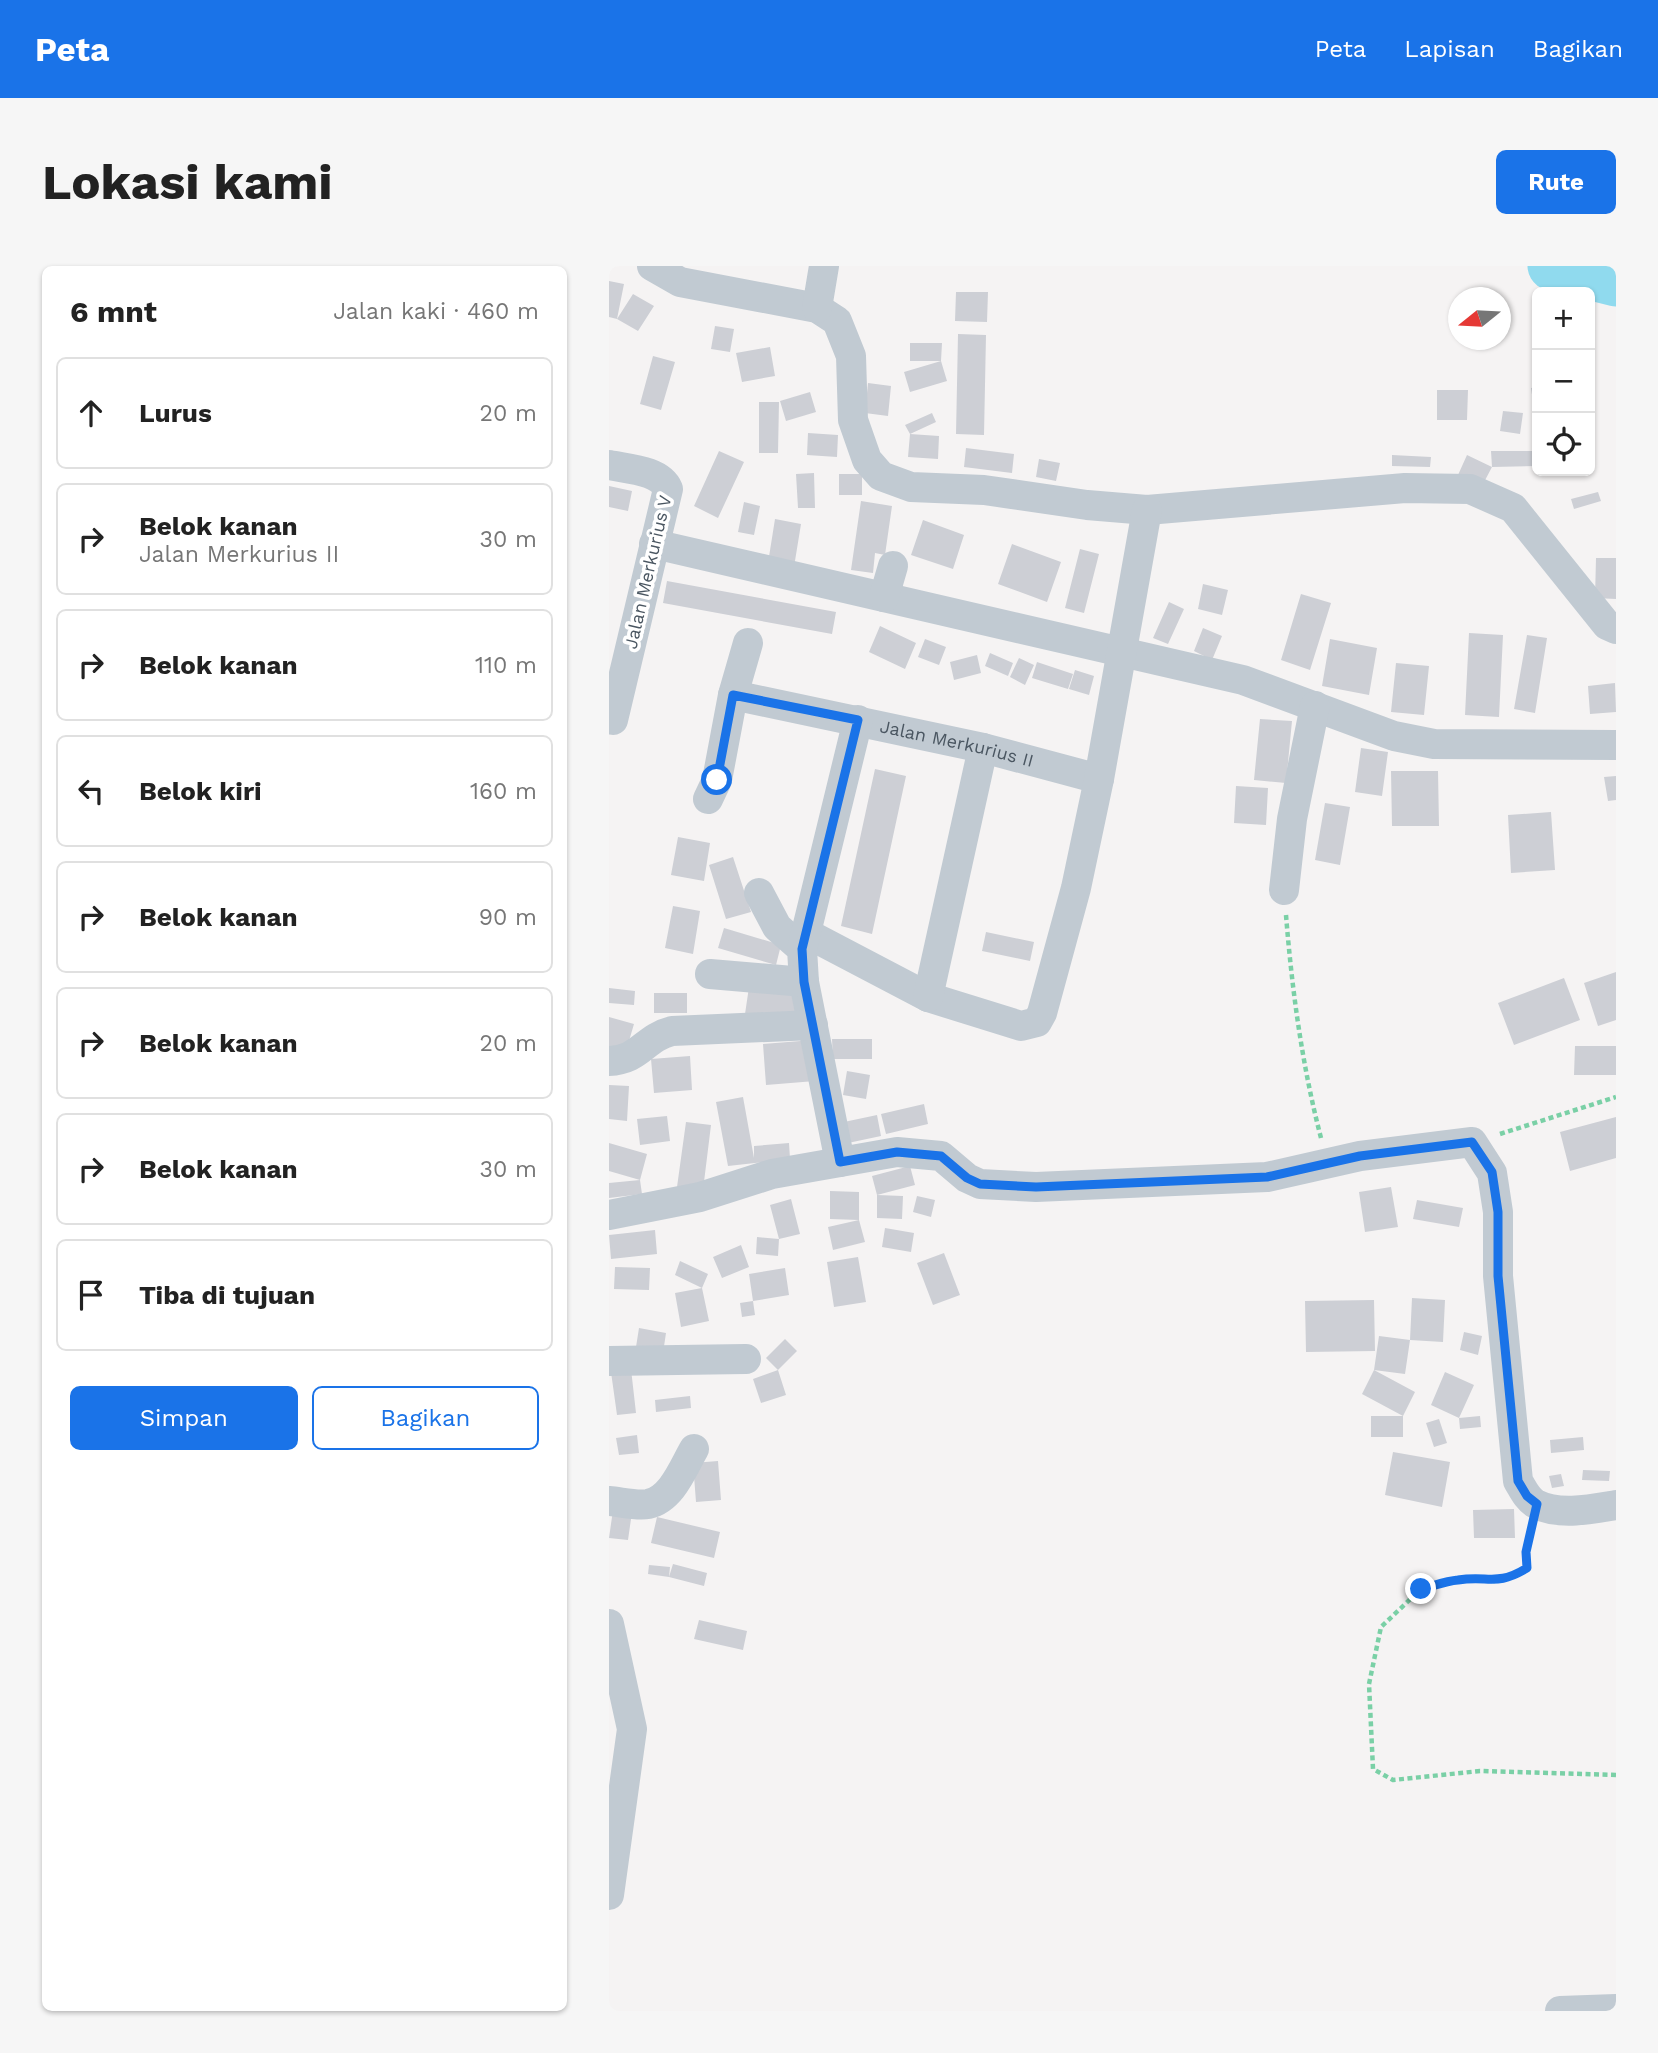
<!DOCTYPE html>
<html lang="id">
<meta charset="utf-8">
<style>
body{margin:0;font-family:"Work Sans",sans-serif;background:#f6f6f6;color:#222}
.controls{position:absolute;right:21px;top:21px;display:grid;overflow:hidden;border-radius:10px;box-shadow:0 2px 5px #0004}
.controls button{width:63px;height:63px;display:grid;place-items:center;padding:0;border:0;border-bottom:2px solid #e0e0e0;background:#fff;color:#222;font:35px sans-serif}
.compass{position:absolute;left:839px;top:21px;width:63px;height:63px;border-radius:50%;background:#fff;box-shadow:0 2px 5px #0004;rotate:252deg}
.stop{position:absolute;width:21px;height:21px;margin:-16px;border:5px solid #1a73e8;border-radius:50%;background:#fff}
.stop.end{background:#1a73e8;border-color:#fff;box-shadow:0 2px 7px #0008}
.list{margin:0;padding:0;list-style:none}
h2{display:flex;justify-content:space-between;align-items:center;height:91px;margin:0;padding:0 28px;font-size:30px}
h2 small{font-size:23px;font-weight:400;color:#767676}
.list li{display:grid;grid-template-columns:46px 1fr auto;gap:21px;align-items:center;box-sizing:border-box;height:112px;margin:0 14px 14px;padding:0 14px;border:2px solid #e0e0e0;border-radius:10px}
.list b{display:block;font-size:26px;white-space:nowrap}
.list p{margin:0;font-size:23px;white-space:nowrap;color:#767676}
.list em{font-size:23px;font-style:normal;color:#767676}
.actions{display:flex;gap:14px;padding:21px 28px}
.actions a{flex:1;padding:16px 0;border:2px solid #1a73e8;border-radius:10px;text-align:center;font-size:24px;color:#1a73e8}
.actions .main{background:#1a73e8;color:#fff}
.icon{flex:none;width:38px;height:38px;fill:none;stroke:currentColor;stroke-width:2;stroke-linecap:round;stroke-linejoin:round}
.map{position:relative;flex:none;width:1007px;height:1745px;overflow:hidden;border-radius:10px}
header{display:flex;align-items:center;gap:42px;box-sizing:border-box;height:98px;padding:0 35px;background:#1a73e8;color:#fff}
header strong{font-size:33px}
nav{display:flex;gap:38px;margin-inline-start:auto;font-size:24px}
.intro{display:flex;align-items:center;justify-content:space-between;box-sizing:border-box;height:168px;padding:0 42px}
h1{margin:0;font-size:49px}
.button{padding:18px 32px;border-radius:10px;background:#1a73e8;color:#fff;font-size:24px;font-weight:700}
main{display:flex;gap:42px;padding:0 42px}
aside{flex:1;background:#fff;border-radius:10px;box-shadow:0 2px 5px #0004}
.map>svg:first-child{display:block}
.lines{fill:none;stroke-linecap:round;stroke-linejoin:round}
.river{stroke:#90daee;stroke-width:49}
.building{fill:#cdcfd5}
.path{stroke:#7ad0a6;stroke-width:4.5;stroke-dasharray:5 3.5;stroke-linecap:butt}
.minor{stroke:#c1cad2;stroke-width:30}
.route{stroke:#1a73e8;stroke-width:9}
.labels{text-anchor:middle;stroke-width:7;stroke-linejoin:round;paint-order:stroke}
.street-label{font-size:18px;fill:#4a5661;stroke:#fff}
</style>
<header>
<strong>Peta</strong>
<nav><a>Peta</a><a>Lapisan</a><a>Bagikan</a></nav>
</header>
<div class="intro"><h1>Lokasi kami</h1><a class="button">Rute</a></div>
<main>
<aside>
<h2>6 mnt<small>Jalan kaki · 460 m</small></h2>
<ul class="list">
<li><svg class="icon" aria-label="ahead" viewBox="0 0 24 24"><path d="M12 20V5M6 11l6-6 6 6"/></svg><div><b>Lurus</b></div><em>20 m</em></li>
<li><svg class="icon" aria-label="right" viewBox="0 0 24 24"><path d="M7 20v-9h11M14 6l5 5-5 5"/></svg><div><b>Belok kanan</b><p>Jalan Merkurius II</p></div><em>30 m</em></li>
<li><svg class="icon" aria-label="right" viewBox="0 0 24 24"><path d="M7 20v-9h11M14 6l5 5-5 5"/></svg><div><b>Belok kanan</b></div><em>110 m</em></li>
<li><svg class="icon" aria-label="left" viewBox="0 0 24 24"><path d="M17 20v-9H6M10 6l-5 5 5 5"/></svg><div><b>Belok kiri</b></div><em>160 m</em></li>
<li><svg class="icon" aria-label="right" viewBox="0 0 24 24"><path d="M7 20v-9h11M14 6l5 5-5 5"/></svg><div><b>Belok kanan</b></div><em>90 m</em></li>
<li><svg class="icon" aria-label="right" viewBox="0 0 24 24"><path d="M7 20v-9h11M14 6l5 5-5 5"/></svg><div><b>Belok kanan</b></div><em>20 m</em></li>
<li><svg class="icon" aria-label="right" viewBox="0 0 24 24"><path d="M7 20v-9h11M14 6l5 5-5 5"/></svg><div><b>Belok kanan</b></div><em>30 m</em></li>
<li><svg class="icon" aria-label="arrive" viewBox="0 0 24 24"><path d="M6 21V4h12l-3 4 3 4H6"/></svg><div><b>Tiba di tujuan</b></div></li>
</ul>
<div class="actions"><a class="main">Simpan</a><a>Bagikan</a></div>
</aside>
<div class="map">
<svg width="1007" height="1745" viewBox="0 0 1007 1745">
<rect width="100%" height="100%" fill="#f5f3f3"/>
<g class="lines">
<!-- river -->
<path class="river" d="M 943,0 L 1007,16"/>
</g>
<!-- building -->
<path class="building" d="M 0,15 L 15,18 L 8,53 L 0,51 Z
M 347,26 L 379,26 L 378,56 L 346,55 Z
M 24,28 L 45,40 L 29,65 L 8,53 Z
M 106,60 L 125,63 L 121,86 L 102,83 Z
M 349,68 L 377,69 L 375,169 L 347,168 Z
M 301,77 L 333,77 L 332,95 L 338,115 L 301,126 L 295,106 L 332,95 L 301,95 Z
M 161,81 L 166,110 L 133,116 L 127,87 Z
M 44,90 L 66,96 L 52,144 L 31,138 Z
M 259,117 L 282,120 L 279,150 L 256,147 Z
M 928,121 L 928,156 L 927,156 L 922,122 Z
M 828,124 L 859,124 L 858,154 L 828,154 Z
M 201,126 L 207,146 L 177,155 L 171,135 Z
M 150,136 L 170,136 L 169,187 L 150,187 Z
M 894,145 L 914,147 L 911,168 L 891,165 Z
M 323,147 L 327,156 L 301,168 L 330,170 L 329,193 L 299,191 L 301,168 L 296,159 Z
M 199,167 L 229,169 L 228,191 L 198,189 Z
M 357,182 L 405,188 L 403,207 L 355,201 Z
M 110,185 L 135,196 L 109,252 L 85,240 Z
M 882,185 L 928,185 L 928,200 L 883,201 Z
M 783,189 L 822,191 L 821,201 L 783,200 Z
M 858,189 L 883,201 L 873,220 L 849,209 Z
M 430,193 L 451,197 L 447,215 L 427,211 Z
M 205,207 L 206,242 L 189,242 L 187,208 Z
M 230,208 L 253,208 L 253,229 L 230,229 Z
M 0,220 L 23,225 L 19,245 L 0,241 Z
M 989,226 L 992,235 L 965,243 L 962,233 Z
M 252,235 L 283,240 L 276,289 L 266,287 L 264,307 L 242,304 Z
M 135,236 L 151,240 L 145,269 L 129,266 Z
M 166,253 L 192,258 L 185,301 L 159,297 Z
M 314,254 L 355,269 L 344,303 L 302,289 Z
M 403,278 L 452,296 L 438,336 L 389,318 Z
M 471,283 L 490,288 L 475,347 L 456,342 Z
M 987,292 L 1007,292 L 1007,333 L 986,332 Z
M 58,315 L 227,346 L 223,368 L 54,337 Z
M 594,318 L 619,324 L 613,349 L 589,343 Z
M 692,328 L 722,337 L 701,404 L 672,394 Z
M 560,336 L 575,343 L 559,378 L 544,372 Z
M 271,360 L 307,377 L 296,403 L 260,386 Z
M 594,362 L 613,370 L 603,394 L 585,385 Z
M 860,367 L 894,369 L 890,451 L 856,449 Z
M 918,369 L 938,372 L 926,447 L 905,443 Z
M 316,373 L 337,381 L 330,399 L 309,391 Z
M 721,373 L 768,382 L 760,429 L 713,420 Z
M 381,387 L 404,397 L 399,410 L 376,400 Z
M 368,389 L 372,407 L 345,414 L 341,396 Z
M 410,392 L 425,399 L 416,419 L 401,411 Z
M 428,396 L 464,408 L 459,423 L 423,412 Z
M 787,397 L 820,400 L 815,449 L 782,446 Z
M 466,404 L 485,410 L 480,429 L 460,423 Z
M 1006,417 L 1007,446 L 981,448 L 979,420 Z
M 651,453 L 683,455 L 677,517 L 645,514 Z
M 752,482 L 779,486 L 773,530 L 746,526 Z
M 266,503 L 297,510 L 263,668 L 232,660 Z
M 782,505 L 829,505 L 830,560 L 783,560 Z
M 1007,510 L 1007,534 L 999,535 L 995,511 Z
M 627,520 L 659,522 L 657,559 L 625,557 Z
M 716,537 L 741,541 L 731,599 L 706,594 Z
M 942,546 L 946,604 L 902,607 L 899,549 Z
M 69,571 L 101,577 L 95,615 L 62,609 Z
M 124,591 L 142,646 L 117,653 L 100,599 Z
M 64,640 L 91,645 L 84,688 L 56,682 Z
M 115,662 L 172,679 L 167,699 L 109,682 Z
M 377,666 L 425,676 L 421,695 L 373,685 Z
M 1007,706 L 1007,754 L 989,760 L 975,717 Z
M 955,712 L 971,754 L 905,779 L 889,737 Z
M 140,721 L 196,730 L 193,757 L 136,748 Z
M 0,722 L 26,725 L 25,739 L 0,737 Z
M 45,727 L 78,727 L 78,747 L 45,747 Z
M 0,751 L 25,758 L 17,785 L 0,780 Z
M 223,773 L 263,773 L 263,793 L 224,793 Z
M 204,774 L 206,815 L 157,819 L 154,778 Z
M 966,780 L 1007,780 L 1007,809 L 965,809 Z
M 81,790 L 83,824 L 45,827 L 42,793 Z
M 238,805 L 261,809 L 257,833 L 234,829 Z
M 0,819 L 20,820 L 18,855 L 0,853 Z
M 134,831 L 145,892 L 145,880 L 180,877 L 181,893 L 119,900 L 107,836 Z
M 315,838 L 319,858 L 277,868 L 272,848 Z
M 268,849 L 272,870 L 239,877 L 235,856 Z
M 58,850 L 61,875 L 31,879 L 28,853 Z
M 1007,851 L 1007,892 L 961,905 L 951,866 Z
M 77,856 L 102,859 L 94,924 L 68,921 Z
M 0,877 L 38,888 L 31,914 L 0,905 Z
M 301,900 L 306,919 L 268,929 L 263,910 Z
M 31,914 L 33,928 L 0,932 L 0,917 Z
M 782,921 L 789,961 L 756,966 L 750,926 Z
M 221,925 L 250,926 L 250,954 L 256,976 L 224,984 L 219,961 L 250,954 L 221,953 Z
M 268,929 L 294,930 L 293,953 L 268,952 Z
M 308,930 L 326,934 L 322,951 L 304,946 Z
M 182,933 L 191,968 L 170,973 L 169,990 L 147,988 L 148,971 L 170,973 L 161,939 Z
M 808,934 L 854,942 L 850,961 L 804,953 Z
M 276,962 L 305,967 L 302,986 L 273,981 Z
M 46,964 L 48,988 L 2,993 L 0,969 Z
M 132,979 L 140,1001 L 113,1012 L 104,991 Z
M 335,987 L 351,1029 L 324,1039 L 308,997 Z
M 249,991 L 257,1036 L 225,1041 L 218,996 Z
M 71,995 L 99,1008 L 93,1022 L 100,1055 L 72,1061 L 66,1027 L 93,1022 L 66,1009 Z
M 6,1001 L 41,1002 L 40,1024 L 5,1023 Z
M 176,1002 L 180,1029 L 144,1035 L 140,1008 Z
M 803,1032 L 836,1034 L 834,1076 L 801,1074 L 796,1108 L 765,1104 L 806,1126 L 794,1150 L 753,1128 L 765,1104 L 770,1070 L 801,1074 Z
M 765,1034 L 766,1085 L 697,1086 L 696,1035 Z
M 144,1035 L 146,1049 L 133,1051 L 131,1037 Z
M 30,1062 L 57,1067 L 54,1087 L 27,1081 Z
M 855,1066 L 873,1070 L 869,1089 L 851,1084 Z
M 176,1073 L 188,1085 L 169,1104 L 177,1129 L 152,1137 L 144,1113 L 169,1104 L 157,1092 Z
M 22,1103 L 27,1147 L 8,1149 L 2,1106 Z
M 836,1106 L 865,1119 L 850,1152 L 822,1139 Z
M 81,1130 L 82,1142 L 47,1146 L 46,1134 Z
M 762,1150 L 794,1150 L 794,1171 L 762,1171 Z
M 871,1150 L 872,1161 L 851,1163 L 850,1152 Z
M 830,1153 L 838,1177 L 825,1181 L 817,1157 Z
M 28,1169 L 30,1187 L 10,1189 L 7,1172 Z
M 974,1171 L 975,1184 L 942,1187 L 941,1174 Z
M 784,1186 L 841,1196 L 833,1241 L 776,1229 Z
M 109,1195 L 112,1234 L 87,1236 L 84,1197 Z
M 974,1204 L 1001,1205 L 1000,1215 L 973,1214 Z
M 952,1208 L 955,1220 L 943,1222 L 940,1210 Z
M 905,1243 L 906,1272 L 865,1272 L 864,1244 Z
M 4,1244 L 23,1246 L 19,1274 L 0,1272 Z
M 48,1251 L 111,1266 L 105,1292 L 42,1277 Z
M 64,1298 L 98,1307 L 95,1320 L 60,1311 L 39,1308 L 40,1299 L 61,1301 L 60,1311 Z
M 90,1354 L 138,1365 L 134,1384 L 85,1373 Z"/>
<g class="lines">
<!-- path -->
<path class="path" d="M 677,649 C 683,724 693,799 712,872
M 891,868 L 1007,831
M 921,1266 L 917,1286 L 918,1302 L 905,1310 L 885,1315 L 851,1313 L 812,1323 L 772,1361 L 760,1418 L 764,1503 L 784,1514 L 871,1505 L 1007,1509"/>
<!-- minor -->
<g class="minor">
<path d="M 43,0 L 71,16 L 208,42 L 228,55 L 242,90 L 244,154 L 258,194 L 272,210 L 302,221 L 375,224 L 478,239 L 538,244 L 796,222 L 861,223 L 904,242 L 998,359 L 1007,363"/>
<path d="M 208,42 L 215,0"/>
<path d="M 0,199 C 19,203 51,204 59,223 L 4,454"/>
<path d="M 45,278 L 634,414 L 785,470 L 825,478 L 1007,479"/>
<path d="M 275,331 L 284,300"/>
<path id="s1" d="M 124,429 L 374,482 L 490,513"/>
<path d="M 99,533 L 108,514 L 124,429 L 139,377"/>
<path d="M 675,624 L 683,553 L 706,440"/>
<path d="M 150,627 L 168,661 L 193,683 L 195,716 L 231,896"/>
<path d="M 197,667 L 319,731 L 412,760 L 428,756 L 433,747 L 467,622 L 490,513 L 538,244"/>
<path d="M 193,683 L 249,454"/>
<path d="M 101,708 L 195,716"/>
<path d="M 319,731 L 374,482"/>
<path d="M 0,795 C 31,794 35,772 63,765 L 204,759"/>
<path d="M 0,949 L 91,931 L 163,908 L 288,886 L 332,890 L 358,912 L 371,918 L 427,921 L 658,911 L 751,890 L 863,876 L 883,907 L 889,946 L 889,1010 L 909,1215 C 914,1223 918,1233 927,1238 C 950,1250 983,1243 1007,1239"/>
<path d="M 0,1095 L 137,1093"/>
<path d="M 0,1235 C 12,1236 28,1240 39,1238 C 63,1233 74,1202 85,1183"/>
<path d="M 0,1358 L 23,1463 L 0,1629"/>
<path d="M 951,1745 L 1007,1743"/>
</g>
</g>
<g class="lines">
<!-- route -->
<path class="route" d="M 108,514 L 124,429 L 249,454 L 193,683 L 195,716 L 231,896 L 288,886 L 332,890 L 358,912 L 371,918 L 427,921 L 658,911 L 751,890 L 863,876 L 883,906 L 889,946 L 889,1010 L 909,1215 L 918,1230 L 928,1238 L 917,1286 L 918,1302 C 887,1321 880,1309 849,1314 C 837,1315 824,1320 812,1323"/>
</g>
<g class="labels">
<!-- street labels -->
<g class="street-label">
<text transform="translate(39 306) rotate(-77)" y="6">Jalan Merkurius V</text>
<text dy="6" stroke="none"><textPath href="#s1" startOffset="229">Jalan Merkurius II</textPath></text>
</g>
</g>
</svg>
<div class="controls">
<button>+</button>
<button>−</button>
<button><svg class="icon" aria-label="locate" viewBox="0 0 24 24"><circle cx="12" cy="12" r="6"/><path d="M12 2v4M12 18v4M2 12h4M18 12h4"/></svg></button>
</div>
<svg class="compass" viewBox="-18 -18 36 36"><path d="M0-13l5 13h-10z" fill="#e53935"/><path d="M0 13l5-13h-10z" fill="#767676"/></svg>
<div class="stop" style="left:108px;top:514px"></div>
<div class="stop end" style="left:812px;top:1323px"></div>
</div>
</main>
